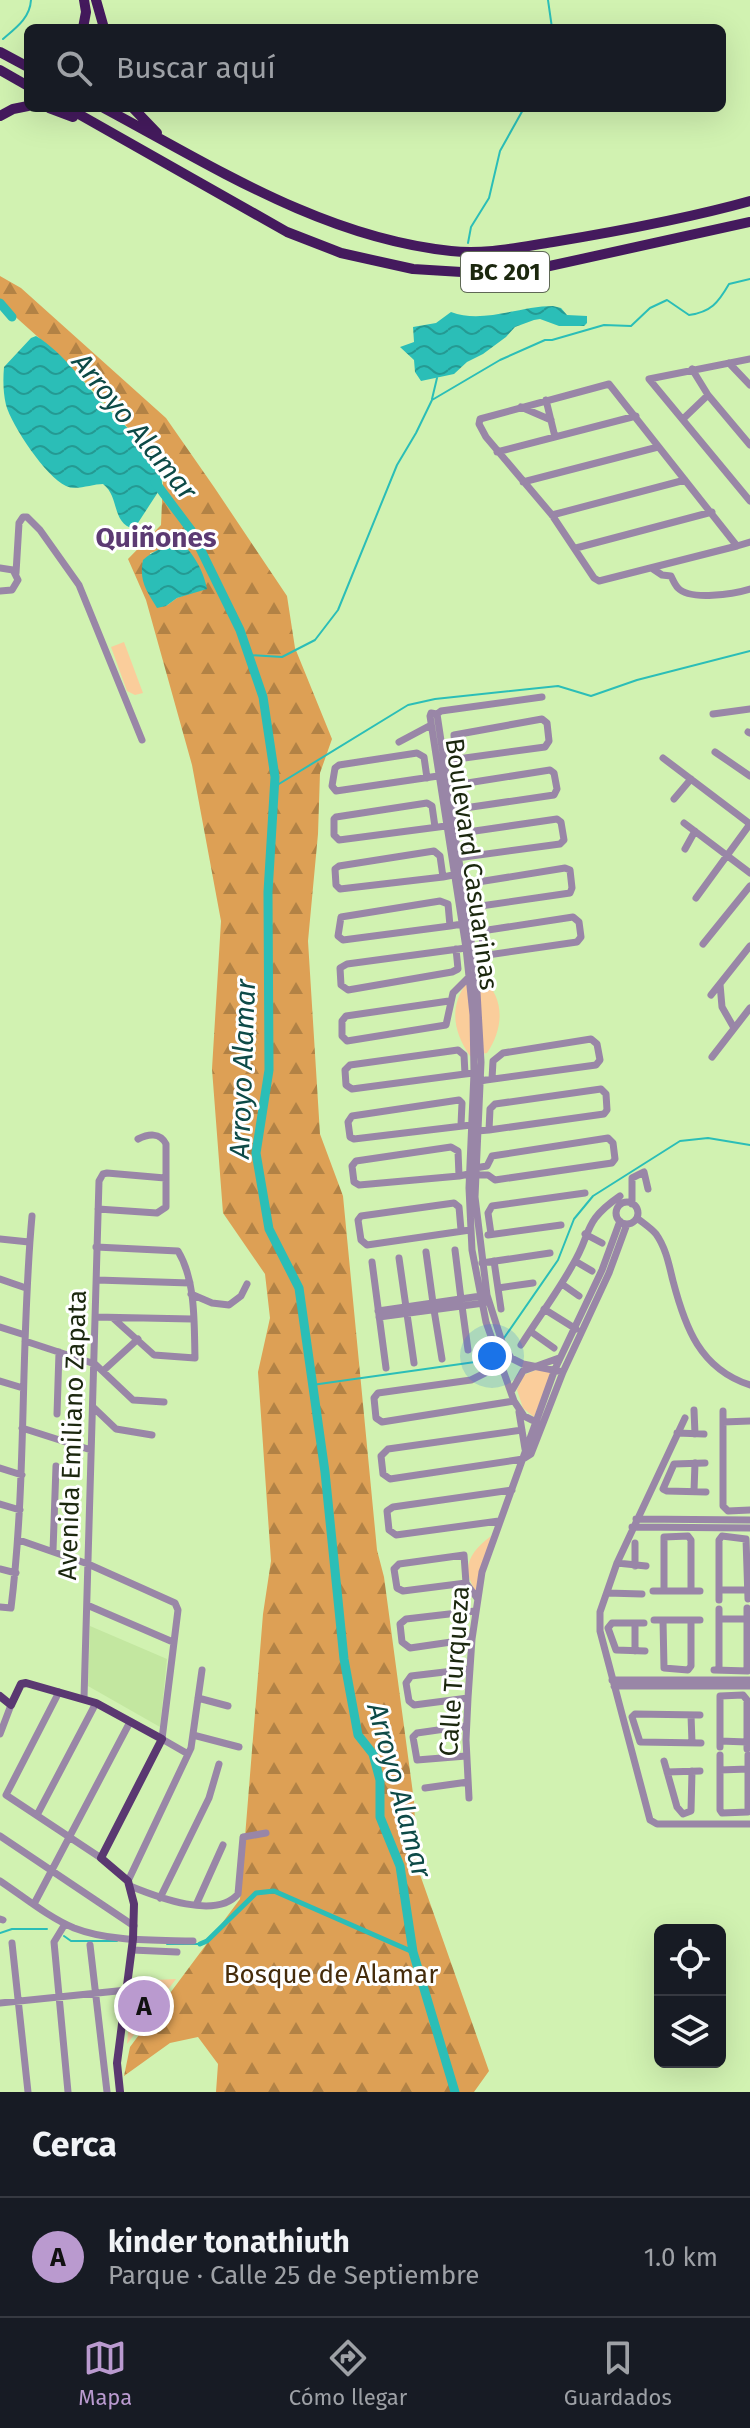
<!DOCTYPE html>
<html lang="es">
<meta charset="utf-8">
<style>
body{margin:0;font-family:"Fira Sans",sans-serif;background:#20242c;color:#f1f3f6}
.controls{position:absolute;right:24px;bottom:24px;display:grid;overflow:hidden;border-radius:12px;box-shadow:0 8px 32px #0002}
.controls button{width:72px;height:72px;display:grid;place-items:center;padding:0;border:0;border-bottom:2px solid #363941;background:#171b24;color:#f1f3f6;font:40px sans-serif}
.you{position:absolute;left:492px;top:1356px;width:28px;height:28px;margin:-20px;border:6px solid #fff;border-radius:50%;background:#1a73e8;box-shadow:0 0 0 12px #1a73e833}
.badge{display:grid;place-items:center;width:52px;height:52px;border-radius:50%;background:#ba9acf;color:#111;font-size:26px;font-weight:700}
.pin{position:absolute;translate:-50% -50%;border:4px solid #fff;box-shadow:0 2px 8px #0006}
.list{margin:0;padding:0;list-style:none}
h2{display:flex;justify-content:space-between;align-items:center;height:104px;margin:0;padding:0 32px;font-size:34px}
h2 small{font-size:26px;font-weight:400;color:#9ea1a6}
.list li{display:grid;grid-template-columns:52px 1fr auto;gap:24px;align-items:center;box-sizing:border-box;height:120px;padding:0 32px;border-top:2px solid #363941}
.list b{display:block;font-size:30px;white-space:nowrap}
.list p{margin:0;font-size:26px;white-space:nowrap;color:#9ea1a6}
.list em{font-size:26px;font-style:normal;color:#9ea1a6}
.icon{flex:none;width:44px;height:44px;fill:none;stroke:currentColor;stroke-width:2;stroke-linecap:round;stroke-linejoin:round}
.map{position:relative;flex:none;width:750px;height:2092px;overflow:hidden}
.search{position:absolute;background:#171b24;box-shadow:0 8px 32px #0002;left:24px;right:24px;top:24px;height:88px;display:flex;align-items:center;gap:20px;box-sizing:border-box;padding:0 28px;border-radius:12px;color:#9ea1a6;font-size:30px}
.sheet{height:224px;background:#171b24}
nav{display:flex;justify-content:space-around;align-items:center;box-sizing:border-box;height:112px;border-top:2px solid #363941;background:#171b24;font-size:22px;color:#9ea1a6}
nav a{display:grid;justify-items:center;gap:4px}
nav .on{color:#ba9acf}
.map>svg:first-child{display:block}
.built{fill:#c3e7a0}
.green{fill:#facd9b}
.forest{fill:url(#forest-firs);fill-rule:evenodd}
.water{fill:url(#water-waves)}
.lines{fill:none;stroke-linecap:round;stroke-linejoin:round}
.stream{stroke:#2bbeb7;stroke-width:2}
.canal{stroke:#2bbeb7;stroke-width:5}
.river{stroke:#2bbeb7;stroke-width:9}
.minor{stroke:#9986a7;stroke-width:7}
.major{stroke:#5a3871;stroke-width:8}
.highway{stroke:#441a5d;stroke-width:10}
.labels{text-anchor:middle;stroke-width:6;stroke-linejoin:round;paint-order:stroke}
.shield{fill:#fff;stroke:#5f6856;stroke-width:2}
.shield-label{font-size:24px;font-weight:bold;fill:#1b270e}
.street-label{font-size:26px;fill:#1b270e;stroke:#fff}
.park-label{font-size:26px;fill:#452c0b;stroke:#fff}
.water-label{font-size:28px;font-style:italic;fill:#0d4a47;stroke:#fff}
.neighbourhood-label{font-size:28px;font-weight:bold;fill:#5c3a73;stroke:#fff}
</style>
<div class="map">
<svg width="750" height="2092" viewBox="0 0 750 2092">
<defs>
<pattern id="forest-firs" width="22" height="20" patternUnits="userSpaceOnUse" patternTransform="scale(2)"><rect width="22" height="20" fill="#dda055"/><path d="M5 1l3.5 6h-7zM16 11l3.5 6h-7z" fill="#b28245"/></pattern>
<pattern id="water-waves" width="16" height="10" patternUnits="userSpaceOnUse" patternTransform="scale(2)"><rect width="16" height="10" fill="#2bbeb7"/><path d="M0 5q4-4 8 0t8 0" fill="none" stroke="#249a93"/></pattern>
</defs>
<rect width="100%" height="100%" fill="#d1f2b1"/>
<!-- built -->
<path class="built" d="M 90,1626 L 167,1659 L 160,1727 L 88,1686 Z"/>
<!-- green -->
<path class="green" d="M 124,642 L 143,693 L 135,695 L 127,691 L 111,647 Z
M 483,979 C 506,999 503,1030 487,1053 L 470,1056 C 453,1031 449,1007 467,982 Z
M 536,1370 L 552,1371 L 534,1417 L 523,1408 L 517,1390 L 524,1375 Z
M 491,1536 L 477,1593 C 460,1568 469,1553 491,1536 Z
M 176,1979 L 127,2044 L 133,1981 Z"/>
<!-- forest -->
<path class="forest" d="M 0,276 L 21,288 L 166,418 L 214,487 L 287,596 L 295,648 L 332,739 L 320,773 L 318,834 L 308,941 L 320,1134 L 343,1196 L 377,1550 L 384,1577 L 414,1801 L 417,1866 L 489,2071 L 474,2092 L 216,2092 L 218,2064 L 198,2037 L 170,2043 L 124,2076 L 130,2047 L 240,1899 L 263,1614 L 271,1561 L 258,1372 L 270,1318 L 265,1274 L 223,1213 L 212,1069 L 221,921 L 192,765 L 146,600 L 128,559 L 161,525 L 163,480 L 142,443 L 67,363 L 0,303 ZM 165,549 L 190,593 L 177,598 L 166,606 L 150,553 Z"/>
<!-- water -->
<path class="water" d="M 553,306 L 561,308 L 567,315 L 587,316 L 587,323 L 584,326 L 559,326 L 540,319 L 534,320 L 515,327 L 506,337 L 483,354 L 467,362 L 454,374 L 421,381 L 415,372 L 414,360 L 400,347 L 414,342 L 413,327 L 436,323 L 451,312 C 483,324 520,306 553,306 Z
M 36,336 C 64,353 84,384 106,407 C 124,426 164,456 162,486 L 134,529 C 111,523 120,497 103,484 C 92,484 76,491 66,486 C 46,477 12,426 6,405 C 3,392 3,379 4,367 L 31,338 Z
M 174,538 C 191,547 204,571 207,589 L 177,598 L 166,606 L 157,608 C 146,590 139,581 143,560 C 153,550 165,549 174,538 Z"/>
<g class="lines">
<!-- stream -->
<path class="stream" d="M 548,0 L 552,28
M 3,39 C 16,28 30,18 31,0
M 468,243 L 471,227 L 489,198 L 500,151 L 524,108
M 432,399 L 437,378
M 248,655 L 282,657 L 315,640 L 338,610 L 397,465 L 416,433 L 432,400 L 500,360 L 545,340 L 552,340 L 604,325 L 631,326 L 650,308 L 667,300 L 689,315 C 711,312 718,303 729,284 L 750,279
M 274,787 L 408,705 L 435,699 L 558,686 L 591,696 L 637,680 L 750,651
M 504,1338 L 558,1260 L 574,1219 L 593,1196 L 680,1141 L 708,1138 L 750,1145
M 312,1385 L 475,1362 L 493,1347
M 0,1933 L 12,1929 L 47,1929
M 64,1936 L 71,1941 L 117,1941
M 167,1944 L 200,1944"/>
<!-- canal -->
<path class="canal" d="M 200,1944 L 207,1941 L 256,1893 L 274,1891 L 413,1952"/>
<!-- river -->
<path class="river" d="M 0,303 L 12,317
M 155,482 L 191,530 L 240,630 L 263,697 L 275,777 L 268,892 L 269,1070 L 256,1153 L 269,1229 L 299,1288 L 325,1472 L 344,1659 L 358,1735 L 373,1754 L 380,1780 L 380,1817 L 400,1866 L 413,1952 L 455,2092"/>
<!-- minor -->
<path class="minor" d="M 750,359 L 649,379 L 750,501
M 729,363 L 750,385
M 692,369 L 708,395 L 750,445
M 546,400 L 555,437
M 521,407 L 551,420
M 683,419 L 708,395
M 497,452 L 636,416
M 523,482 L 658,447
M 552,515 L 685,480
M 737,546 L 609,384 L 480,419 L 479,424 L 486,437 L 552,515 L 594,578 L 599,581 L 737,546 L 750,542
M 576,548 L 712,512
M 0,568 L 13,570 L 18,580 L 12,590 L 0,591
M 653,569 L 662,575 L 671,576 C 673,580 675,585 678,588 C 690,601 734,594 750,589
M 16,573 L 19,523 L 23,517 L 27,517 L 40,530 L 79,585 L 142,740
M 542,697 L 441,711 L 437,714 L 431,713 L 430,716 L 466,948 L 473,1015 L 474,1073 L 469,1188 L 472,1250 L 486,1322 L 514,1401 L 524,1416 L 542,1425
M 437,714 L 476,974 L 481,1062 L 475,1197 L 487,1295 L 502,1342 L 511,1358 L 523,1364 L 563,1372
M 713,714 L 750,709
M 748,732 L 750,733
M 399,742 L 431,725
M 715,752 L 750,776
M 663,758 L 750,824
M 443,761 L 545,747 L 549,741 L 547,723 L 542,719 L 454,735 L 456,759
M 427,778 L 424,757 L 417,753 L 339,765 L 335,768 L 332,786 L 336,791 L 438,776
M 674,799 L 691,779
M 451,810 L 554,795 L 557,789 L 554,773 L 550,770 L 461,784 L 458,788 L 460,809
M 684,823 L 750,873
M 435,827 L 432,806 L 427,803 L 336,817 L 334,819 L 334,835 L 339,840 L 446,826
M 685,849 L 695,831
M 457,858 L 560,844 L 564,840 L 561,822 L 557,819 L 468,832 L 466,835 L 470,856
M 443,877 L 440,856 L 434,851 L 339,866 L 335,869 L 336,885 L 340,889 L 443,877 L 453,875
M 696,898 L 750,824
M 467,908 L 570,893 L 572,888 L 570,870 L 565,868 L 478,882 L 474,888 L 477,906
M 450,926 L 448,904 L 440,901 L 341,917 L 338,936 L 343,940 L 450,926 L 462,924
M 703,944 L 750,886
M 456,949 L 458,969 L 452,972 L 348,990 L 341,985 L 340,968 L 347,964 L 466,948
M 474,957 L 577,942 L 581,937 L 579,922 L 573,917 L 488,930 L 482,937 L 485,955
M 720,984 L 722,1007 L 734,1028
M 711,995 L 750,946
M 449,1001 L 346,1016 L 342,1021 L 342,1036 L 347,1041 L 446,1025 L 453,993 L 471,975
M 712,1057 L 750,1008
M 465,1074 L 464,1055 L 458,1050 L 350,1065 L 345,1070 L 346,1085 L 352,1089 L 465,1074 L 474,1073
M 480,1081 L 486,1080 L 596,1065 L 600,1060 L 597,1044 L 591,1039 L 503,1053 L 493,1061 L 492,1079
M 461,1125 L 462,1103 L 459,1100 L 352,1116 L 348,1122 L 350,1137 L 354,1139 L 471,1125
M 477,1131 L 489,1130 L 604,1114 L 607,1110 L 606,1094 L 601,1089 L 495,1104 L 490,1109 L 489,1130
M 475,1175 L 488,1175 L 495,1180 L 612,1163 L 615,1159 L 613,1143 L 608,1138 L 492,1156 L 487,1166 L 475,1168
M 459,1176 L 458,1151 L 451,1147 L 356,1161 L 352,1166 L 354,1182 L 359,1185 L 459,1176 L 469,1174
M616 1213a11 11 0 1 1 22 0a11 11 0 1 1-22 0Z
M 632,1204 L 632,1178 L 644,1172 L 648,1189
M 98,1209 L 157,1213 L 166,1207 L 166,1144 C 160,1132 148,1134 138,1139
M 637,1218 C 643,1223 651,1228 656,1234 C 666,1248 669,1265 673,1281 C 685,1327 700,1369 750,1385
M 461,1230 L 459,1207 L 454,1203 L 361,1216 L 358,1220 L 361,1240 L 367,1245 L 470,1230
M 491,1234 L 488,1213 L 492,1206 L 585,1193
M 585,1234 L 602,1243
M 488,1235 L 561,1225
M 0,1239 L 29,1242
M 96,1247 L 178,1251 C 196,1281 194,1323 195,1358 L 154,1355 L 114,1319
M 455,1250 L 461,1299
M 426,1252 L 433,1303
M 399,1258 L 406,1307
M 494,1261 L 501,1309
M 575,1261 L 592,1271
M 372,1262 L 386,1368
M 482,1263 L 550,1253
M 0,1279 L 26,1288
M 97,1280 L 190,1283
M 562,1284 L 579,1296
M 498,1288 L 533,1283
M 191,1294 L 212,1303 L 229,1305 L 241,1296 L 247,1284
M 462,1306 L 468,1350
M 544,1309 L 576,1329
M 434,1310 L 442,1359
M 378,1311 L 481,1296
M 407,1314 L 414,1363
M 95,1317 L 192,1319
M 379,1317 L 484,1303
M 0,1327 L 25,1335
M 530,1331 L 554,1348
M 25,1341 L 95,1364 L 133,1400 L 164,1402
M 521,1345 C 538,1318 557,1293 572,1266 C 593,1232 581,1223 620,1196
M 501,1365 L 471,1380 L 378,1393 L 374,1398 L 376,1418 L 382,1422 L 514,1401
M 103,1371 L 138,1339
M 0,1381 L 23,1388
M 511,1392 L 523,1371 L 559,1358
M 93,1407 L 116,1429 L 152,1435
M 694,1410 L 695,1434
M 723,1411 L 723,1506 L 728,1511 L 750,1510
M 519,1412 L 525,1449
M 57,1414 L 59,1352
M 685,1418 L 617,1563 L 600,1612 L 600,1631 L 650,1820 L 657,1824 L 750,1824
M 723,1422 L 750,1421
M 22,1428 L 91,1450
M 522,1430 L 388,1449 L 381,1456 L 383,1474 L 390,1479 L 523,1459 L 531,1454 L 563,1372 L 609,1273 L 627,1224
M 677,1433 L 704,1434
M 705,1463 L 674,1464 L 663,1489 L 667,1491 L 706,1492
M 0,1468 L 22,1475
M 694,1491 L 695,1463
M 0,1504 L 20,1510
M 636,1519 L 750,1520
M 499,1521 L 396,1535 L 389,1530 L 387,1511 L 393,1507 L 512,1490
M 632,1527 L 750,1528
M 19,1540 L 88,1564 L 175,1603 L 178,1610 L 162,1739 L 188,1754
M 635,1543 L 635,1566
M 53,1551 L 56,1466
M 617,1563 L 646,1566
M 0,1569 L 16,1573
M 466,1583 L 403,1591 L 397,1588 L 394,1569 L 399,1564 L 464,1555 L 466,1583 L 477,1598
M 719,1590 L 748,1590
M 653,1591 L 700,1591
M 664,1591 L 664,1537 L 688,1536 L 691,1540 L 691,1591
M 607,1593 L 642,1594
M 719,1600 L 719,1540 L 722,1536 L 746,1539 L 748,1599
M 87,1605 L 173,1642
M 0,1607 L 11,1608 C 27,1478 20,1347 32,1216
M 719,1619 L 747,1619
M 654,1620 L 700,1620
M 663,1620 L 664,1668 L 688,1670 L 691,1666 L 691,1620
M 635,1623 L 635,1651
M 644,1623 L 612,1623 L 608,1628 L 616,1650 L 645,1651
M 472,1639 L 410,1648 L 402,1642 L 400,1624 L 406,1619 L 475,1611
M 714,1670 L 748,1671
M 719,1670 L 719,1609
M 747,1671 L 747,1608
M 612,1680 L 750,1680
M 614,1686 L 750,1686
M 59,1692 L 6,1795 L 101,1858
M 84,1698 L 99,1181 L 103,1174 L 107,1173 L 165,1178
M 198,1698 L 228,1706
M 468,1698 L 414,1705 L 409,1701 L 406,1683 L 411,1676 L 470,1669
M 691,1715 L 692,1743
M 700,1715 L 635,1714 L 632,1717 L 640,1742 L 701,1743
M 0,1734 L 11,1705
M 193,1735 L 239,1747
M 720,1741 L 747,1742
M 720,1747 L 720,1696 L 743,1695 L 747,1700 L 747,1749
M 720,1755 L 720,1810 L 722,1813 L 748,1812 L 748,1755
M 466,1756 L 417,1760 L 413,1737 L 417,1733 L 466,1726
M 664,1761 L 677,1807 L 683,1814 L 691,1811 L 692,1771
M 720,1770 L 748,1769
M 667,1772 L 700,1771
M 425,1788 L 468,1782
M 469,1798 L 466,1740 L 468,1698 L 472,1639 L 482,1572 L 555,1369 L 602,1270 L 620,1221
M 37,1815 L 96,1703
M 0,1836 L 134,1926
M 0,1881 C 24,1897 48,1917 74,1928 C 110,1942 155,1940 193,1941
M 128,1881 L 191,1748 L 202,1670
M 130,1886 C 157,1897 216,1920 238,1894 L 243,1837 L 266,1833
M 160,1898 L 209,1798 L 219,1764
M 34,1904 L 130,1722
M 196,1905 L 223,1845
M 0,1919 L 3,1920
M 65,1924 L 54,1942 L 68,2092
M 12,1943 L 28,2092
M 90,1945 L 107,2092
M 132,1950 L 177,1952
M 0,2003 L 127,1990"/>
<!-- major -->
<path class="major" d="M 0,1696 L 11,1705 L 21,1684 L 26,1683 L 96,1703 L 162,1739 L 101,1858 L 128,1881 L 134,1904 L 133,1939 L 117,2063 L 120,2092"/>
<!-- highway -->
<path class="highway" d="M 96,0 L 104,28
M 83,28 L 86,12 L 84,0
M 0,52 L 28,67
M 0,70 L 28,86
M 49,108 L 73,117
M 68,108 L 287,232 L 341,253 L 413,269 L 478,273 L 545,267 L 750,222
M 104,108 C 214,167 324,238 451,251 C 485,255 520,247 553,242 C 619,231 686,219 750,201
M 133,108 L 157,133
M 0,116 L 13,109 L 28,106"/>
</g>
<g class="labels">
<!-- shield labels -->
<rect class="shield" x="461" y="252" width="88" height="40" rx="6"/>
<g class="shield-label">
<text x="505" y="280">BC 201</text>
</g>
<!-- street labels -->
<g class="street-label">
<text transform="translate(472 864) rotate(82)" y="9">Boulevard Casuarinas</text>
<text transform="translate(72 1435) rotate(-88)" y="9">Avenida Emiliano Zapata</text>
<text transform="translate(454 1671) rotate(-86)" y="9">Calle Turqueza</text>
</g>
<!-- park labels -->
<g class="park-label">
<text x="331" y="1983">Bosque de Alamar</text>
</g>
<!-- water labels -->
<g class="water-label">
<text transform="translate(135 426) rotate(51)" y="10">Arroyo Alamar</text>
<text transform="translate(242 1069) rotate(-88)" y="10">Arroyo Alamar</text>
<text transform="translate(400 1790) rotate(75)" y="10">Arroyo Alamar</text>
</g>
<!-- neighbourhood labels -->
<g class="neighbourhood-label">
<text x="156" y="547">Quiñones</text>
</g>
</g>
</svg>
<div class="controls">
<button><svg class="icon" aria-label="locate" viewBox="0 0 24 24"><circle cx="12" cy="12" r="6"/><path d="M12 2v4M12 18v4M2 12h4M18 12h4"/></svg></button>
<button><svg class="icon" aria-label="layers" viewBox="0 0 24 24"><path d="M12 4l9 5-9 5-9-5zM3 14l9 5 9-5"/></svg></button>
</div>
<div class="you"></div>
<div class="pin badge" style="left:144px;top:2006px">A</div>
<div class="search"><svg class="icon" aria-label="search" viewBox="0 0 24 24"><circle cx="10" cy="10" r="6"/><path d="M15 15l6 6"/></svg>Buscar aquí</div>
</div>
<section class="sheet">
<h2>Cerca<small></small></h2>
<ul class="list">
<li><span class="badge">A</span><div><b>kinder tonathiuth</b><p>Parque · Calle 25 de Septiembre</p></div><em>1.0 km</em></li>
</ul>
</section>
<nav>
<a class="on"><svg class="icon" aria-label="map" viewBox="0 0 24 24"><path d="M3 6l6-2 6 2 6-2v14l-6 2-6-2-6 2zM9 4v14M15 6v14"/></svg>Mapa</a>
<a><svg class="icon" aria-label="directions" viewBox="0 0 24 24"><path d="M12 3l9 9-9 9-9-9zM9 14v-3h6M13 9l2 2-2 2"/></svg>Cómo llegar</a>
<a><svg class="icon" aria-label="saved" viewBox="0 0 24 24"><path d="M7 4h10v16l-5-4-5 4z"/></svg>Guardados</a>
</nav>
